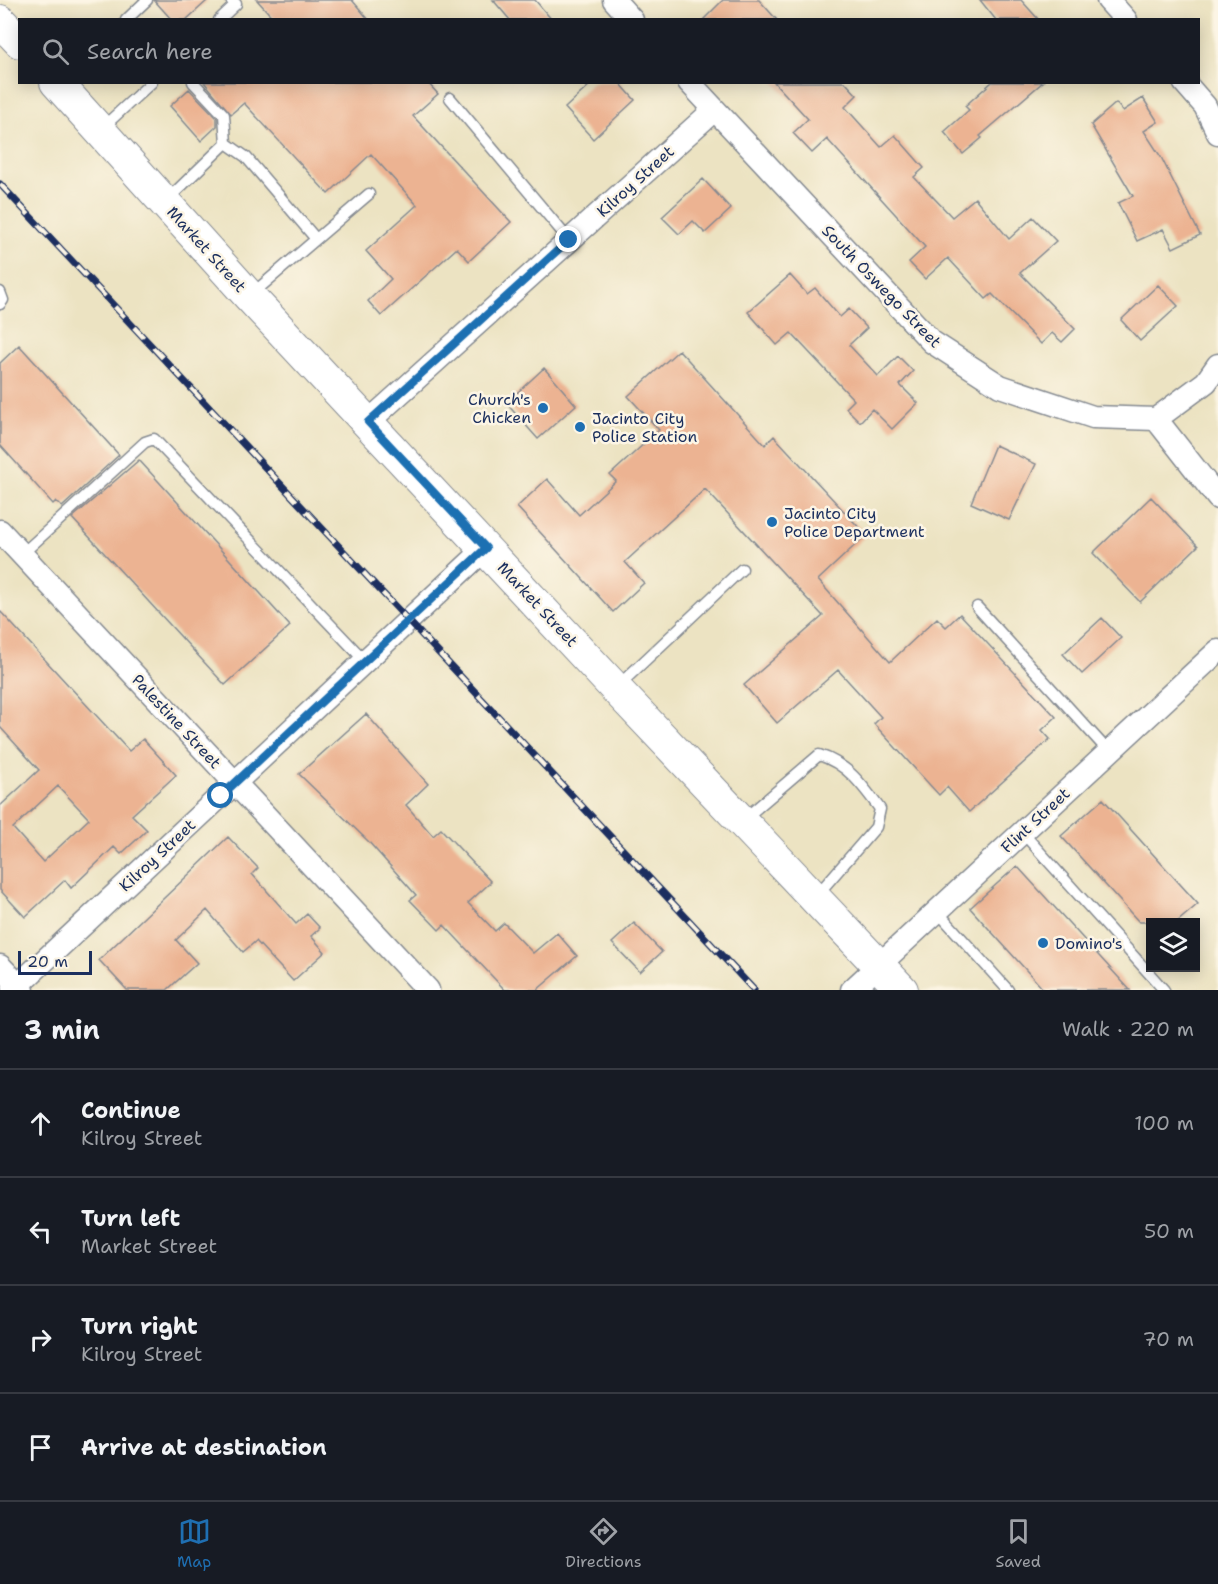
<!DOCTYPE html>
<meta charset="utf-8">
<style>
body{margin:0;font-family:"Shantell Sans",sans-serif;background:#20242c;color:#f1f3f6}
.controls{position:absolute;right:18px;bottom:18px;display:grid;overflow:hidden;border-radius:0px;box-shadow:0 3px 15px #0003}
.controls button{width:54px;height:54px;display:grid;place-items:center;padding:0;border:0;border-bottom:2px solid #363941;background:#171b24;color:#f1f3f6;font:30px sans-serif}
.scale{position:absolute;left:18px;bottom:15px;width:74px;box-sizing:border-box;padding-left:6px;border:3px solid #1b2f5e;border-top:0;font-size:16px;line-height:21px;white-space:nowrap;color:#1b2f5e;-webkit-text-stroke:4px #fcf5e5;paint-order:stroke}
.stop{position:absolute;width:18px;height:18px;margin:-14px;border:4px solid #1f6fb2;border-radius:50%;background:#fff}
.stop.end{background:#1f6fb2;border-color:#fff;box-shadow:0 2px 6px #0008}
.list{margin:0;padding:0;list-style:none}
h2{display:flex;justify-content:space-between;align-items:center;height:78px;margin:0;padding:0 24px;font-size:26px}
h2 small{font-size:20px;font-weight:400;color:#9ea1a6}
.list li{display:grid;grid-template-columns:39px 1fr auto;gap:18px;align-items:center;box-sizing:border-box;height:108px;padding:0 24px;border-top:2px solid #363941}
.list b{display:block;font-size:22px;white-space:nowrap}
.list p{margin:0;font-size:20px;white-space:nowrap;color:#9ea1a6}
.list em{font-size:20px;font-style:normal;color:#9ea1a6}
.icon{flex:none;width:33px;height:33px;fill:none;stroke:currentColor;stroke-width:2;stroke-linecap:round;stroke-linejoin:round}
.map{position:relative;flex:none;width:1218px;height:990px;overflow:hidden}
.search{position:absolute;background:#171b24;box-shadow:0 3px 15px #0003;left:18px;right:18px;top:18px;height:66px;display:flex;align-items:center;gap:15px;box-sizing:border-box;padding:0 21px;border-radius:0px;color:#9ea1a6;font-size:22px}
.sheet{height:510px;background:#171b24}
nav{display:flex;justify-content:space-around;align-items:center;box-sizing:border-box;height:84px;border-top:2px solid #363941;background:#171b24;font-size:16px;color:#9ea1a6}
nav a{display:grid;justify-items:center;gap:3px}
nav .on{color:#1f6fb2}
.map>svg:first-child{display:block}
.building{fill:#ecb392;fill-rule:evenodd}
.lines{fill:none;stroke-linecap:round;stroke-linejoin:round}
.lane-casing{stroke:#848990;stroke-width:13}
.street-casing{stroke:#848990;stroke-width:25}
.secondary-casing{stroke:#848990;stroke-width:34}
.lane{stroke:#fff;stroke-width:10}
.street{stroke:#fff;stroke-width:22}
.secondary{stroke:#fff;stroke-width:32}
.rail-casing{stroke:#1b2f5e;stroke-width:7}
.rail{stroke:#fcf5e5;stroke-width:4.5;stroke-dasharray:14;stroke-linecap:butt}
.route{stroke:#1f6fb2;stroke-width:8}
.poi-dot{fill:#1f6fb2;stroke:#fcf5e5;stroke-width:2}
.labels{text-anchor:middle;stroke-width:5;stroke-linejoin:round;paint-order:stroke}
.street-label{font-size:16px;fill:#1b2f5e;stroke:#fcf5e5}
.poi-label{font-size:16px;fill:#1b2f5e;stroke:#fcf5e5;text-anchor:start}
</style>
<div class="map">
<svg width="1218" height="990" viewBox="0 0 1218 990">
<rect width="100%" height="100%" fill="#fcf5e5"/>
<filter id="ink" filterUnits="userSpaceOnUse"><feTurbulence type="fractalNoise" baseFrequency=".0167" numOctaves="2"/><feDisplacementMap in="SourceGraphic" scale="12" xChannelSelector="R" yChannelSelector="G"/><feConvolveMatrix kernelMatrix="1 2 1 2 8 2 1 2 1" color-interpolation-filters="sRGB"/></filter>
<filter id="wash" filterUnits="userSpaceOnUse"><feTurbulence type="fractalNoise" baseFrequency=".008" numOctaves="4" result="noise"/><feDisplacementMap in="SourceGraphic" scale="24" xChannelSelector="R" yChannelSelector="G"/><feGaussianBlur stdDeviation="1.35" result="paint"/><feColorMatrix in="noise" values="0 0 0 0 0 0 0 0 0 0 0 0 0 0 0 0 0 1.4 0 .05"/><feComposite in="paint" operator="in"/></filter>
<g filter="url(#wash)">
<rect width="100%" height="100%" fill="#ece3c2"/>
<g id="blocks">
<!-- building -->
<path class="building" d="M 154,0 L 208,0 L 186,20 L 172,20 Z
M 257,0 L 352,0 L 369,20 L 275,20 Z
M 493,0 L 535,0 L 552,20 L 510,20 Z
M 723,0 L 759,0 L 777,20 L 703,20 Z
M 980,0 L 1021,0 L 1039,20 L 996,20 Z
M 204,82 L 427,82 L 438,94 L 413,116 L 511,222 L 469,261 L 457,248 L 381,316 L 368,301 L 391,279 L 366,251 L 417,205 L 371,154 L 328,194 L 244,103 L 231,114 Z
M 593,82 L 619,82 L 635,100 L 593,139 L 565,108 Z
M 774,82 L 845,82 L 857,95 L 845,107 L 881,147 L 895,135 L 924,168 L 914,177 L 952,217 L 975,198 L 1009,239 L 1033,217 L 1056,241 L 1020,273 L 1075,329 L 1062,342 L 1052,333 L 1041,344 L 992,294 L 986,299 L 948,258 L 925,279 L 909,262 L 925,247 L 827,139 L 812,153 L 793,133 L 808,119 Z
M 992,82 L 1043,82 L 980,136 L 982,138 L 963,154 L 944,132 L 969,110 L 965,106 Z
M 189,89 L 217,118 L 217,126 L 201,141 L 170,106 Z
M 1143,98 L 1158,122 L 1144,131 L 1161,157 L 1200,235 L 1173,248 L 1163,229 L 1137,241 L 1118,203 L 1133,196 L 1091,125 L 1116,103 L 1123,111 Z
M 703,179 L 731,209 L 705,233 L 693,221 L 679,234 L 662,217 Z
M 790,275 L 807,294 L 815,288 L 840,317 L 849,309 L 867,328 L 849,345 L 878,376 L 898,356 L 913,371 L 900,385 L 918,403 L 892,429 L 872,409 L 860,422 L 846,408 L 854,400 L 791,333 L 777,345 L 748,312 Z
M 1158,285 L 1178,306 L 1140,341 L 1121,320 Z
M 19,345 L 119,455 L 62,507 L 56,501 L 53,504 L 0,445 L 0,363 Z
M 679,350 L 765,445 L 774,436 L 866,535 L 818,580 L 890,662 L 937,618 L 946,627 L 960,614 L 1056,717 L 1042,730 L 1050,739 L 969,812 L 947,787 L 939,795 L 874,724 L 881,717 L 838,670 L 777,723 L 744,685 L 823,616 L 705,489 L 625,562 L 644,583 L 613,612 L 517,507 L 547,479 L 579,515 L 616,481 L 610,475 L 659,430 L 628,396 Z
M 544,368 L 576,405 L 538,439 L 506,403 Z
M 995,445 L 1036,464 L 1009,520 L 971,503 Z
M 139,460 L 290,626 L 225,685 L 72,518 Z
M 1151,497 L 1198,546 L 1140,602 L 1093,553 Z
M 0,611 L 129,751 L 143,739 L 176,775 L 132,815 L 147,830 L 121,854 L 114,847 L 71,888 L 65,880 L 25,917 L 0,890 L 0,806 L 39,770 L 0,727 ZM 58,786 L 89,819 L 43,862 L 13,828 Z
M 1102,618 L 1121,638 L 1082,674 L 1063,654 Z
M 366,714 L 428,784 L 406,805 L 433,836 L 441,829 L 491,882 L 468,903 L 495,931 L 504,923 L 533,953 L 557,933 L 577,956 L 537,990 L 505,990 L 444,925 L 439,930 L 410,900 L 416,895 L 368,841 L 299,774 Z
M 1103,799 L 1198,904 L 1177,922 L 1139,922 L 1061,836 Z
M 228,837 L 258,868 L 252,874 L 296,924 L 307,914 L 320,928 L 311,936 L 325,952 L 293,981 L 256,941 L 243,952 L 207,910 L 176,940 L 197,963 L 167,990 L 127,990 L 99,960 Z
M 1017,866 L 1130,990 L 1044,990 L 970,908 Z
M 634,923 L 662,952 L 640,972 L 612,943 Z"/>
</g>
</g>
<g filter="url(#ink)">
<use href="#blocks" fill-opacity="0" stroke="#848990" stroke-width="1.5"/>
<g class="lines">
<defs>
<path id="lane" d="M 126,20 L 147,0
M 219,20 L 236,4 L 231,0
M 193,82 L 224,115 L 226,143
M 450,98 L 569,240
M 102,128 L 152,82
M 167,200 L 226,143 L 246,157 L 316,239
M 0,292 L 3,300 L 0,304
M 252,294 L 369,194
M 22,554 L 145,442 L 154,439 L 365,661
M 977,607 L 1109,752
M 618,686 L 742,569
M 743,820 L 819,755 C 848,764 863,786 880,809 L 876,827 L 817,895
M 1022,832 L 1164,990
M 937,911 L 1008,990"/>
<path id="street" d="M 614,0 L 632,20
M 1108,0 L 1126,20
M 689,82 L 932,342 L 1000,386 L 1093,417 L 1156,419
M 1184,82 L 1205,106 L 1218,133
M 1156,419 L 1218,498
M 1156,419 L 1206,382 L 1218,365
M 368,422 L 714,110
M 0,531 L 428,990
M 0,966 L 23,990
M 13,990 L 486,548
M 852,990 L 1218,651"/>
<path id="secondary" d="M 0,21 L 20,42
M 56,82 L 249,296 L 615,688 L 902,990"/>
</defs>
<!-- lane casing -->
<use href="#lane" class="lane-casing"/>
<!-- street casing -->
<use href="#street" class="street-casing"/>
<!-- secondary casing -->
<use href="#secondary" class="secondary-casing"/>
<!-- lane -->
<use href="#lane" class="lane"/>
<!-- street -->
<use href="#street" class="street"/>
<!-- secondary -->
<use href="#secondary" class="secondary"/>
<defs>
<path id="rail" d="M 0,184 L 754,990"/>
</defs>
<!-- rail casing -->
<use href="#rail" class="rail-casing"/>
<!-- rail -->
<use href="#rail" class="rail"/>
</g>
</g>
<g class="lines" filter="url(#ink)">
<!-- route -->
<path class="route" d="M 221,796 L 486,548 L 368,422 L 569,240"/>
</g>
<!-- markers -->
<g class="poi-dot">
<circle cx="543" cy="408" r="6"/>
<circle cx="580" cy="427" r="6"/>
<circle cx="772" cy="522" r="6"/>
<circle cx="1043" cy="943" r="6"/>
</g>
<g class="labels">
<!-- street labels -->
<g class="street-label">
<text transform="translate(635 181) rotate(-42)" y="6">Kilroy Street</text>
<text transform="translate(207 249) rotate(48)" y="6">Market Street</text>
<text transform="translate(882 286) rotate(46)" y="6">South Oswego Street</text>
<text transform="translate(538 604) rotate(47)" y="6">Market Street</text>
<text transform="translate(177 721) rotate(47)" y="6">Palestine Street</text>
<text transform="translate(1035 820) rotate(-43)" y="6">Flint Street</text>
<text transform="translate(157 855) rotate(-43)" y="6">Kilroy Street</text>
</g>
<!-- poi labels -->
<g class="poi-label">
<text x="531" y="405" text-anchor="end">Church's<tspan x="531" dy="18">Chicken</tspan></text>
<text x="592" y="424">Jacinto City<tspan x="592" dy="18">Police Station</tspan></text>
<text x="784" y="519">Jacinto City<tspan x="784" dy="18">Police Department</tspan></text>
<text x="1055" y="949">Domino's</text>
</g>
</g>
</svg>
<div class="controls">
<button><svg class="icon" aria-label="layers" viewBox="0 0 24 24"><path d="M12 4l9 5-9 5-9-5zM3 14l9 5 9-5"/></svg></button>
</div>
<div class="scale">20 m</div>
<div class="stop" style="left:221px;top:796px"></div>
<div class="stop end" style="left:569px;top:240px"></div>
<div class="search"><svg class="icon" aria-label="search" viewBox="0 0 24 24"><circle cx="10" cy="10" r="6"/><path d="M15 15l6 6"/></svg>Search here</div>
</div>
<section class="sheet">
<h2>3 min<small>Walk · 220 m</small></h2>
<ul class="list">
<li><svg class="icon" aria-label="ahead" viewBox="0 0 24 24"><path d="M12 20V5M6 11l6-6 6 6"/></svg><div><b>Continue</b><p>Kilroy Street</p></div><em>100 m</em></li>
<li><svg class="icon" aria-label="left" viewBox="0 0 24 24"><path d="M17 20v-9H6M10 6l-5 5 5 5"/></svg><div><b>Turn left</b><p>Market Street</p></div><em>50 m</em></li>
<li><svg class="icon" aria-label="right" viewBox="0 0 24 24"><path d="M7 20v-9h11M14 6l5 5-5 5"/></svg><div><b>Turn right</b><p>Kilroy Street</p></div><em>70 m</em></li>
<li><svg class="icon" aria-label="arrive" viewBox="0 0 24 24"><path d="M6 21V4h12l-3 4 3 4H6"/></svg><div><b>Arrive at destination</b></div></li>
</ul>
</section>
<nav>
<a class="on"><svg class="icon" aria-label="map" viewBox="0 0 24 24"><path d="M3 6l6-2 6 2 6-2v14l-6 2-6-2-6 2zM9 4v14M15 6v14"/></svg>Map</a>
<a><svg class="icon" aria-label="directions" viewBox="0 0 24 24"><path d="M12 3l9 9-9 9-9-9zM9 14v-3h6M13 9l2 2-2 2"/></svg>Directions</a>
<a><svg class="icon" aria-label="saved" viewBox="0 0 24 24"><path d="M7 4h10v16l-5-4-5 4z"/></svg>Saved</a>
</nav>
